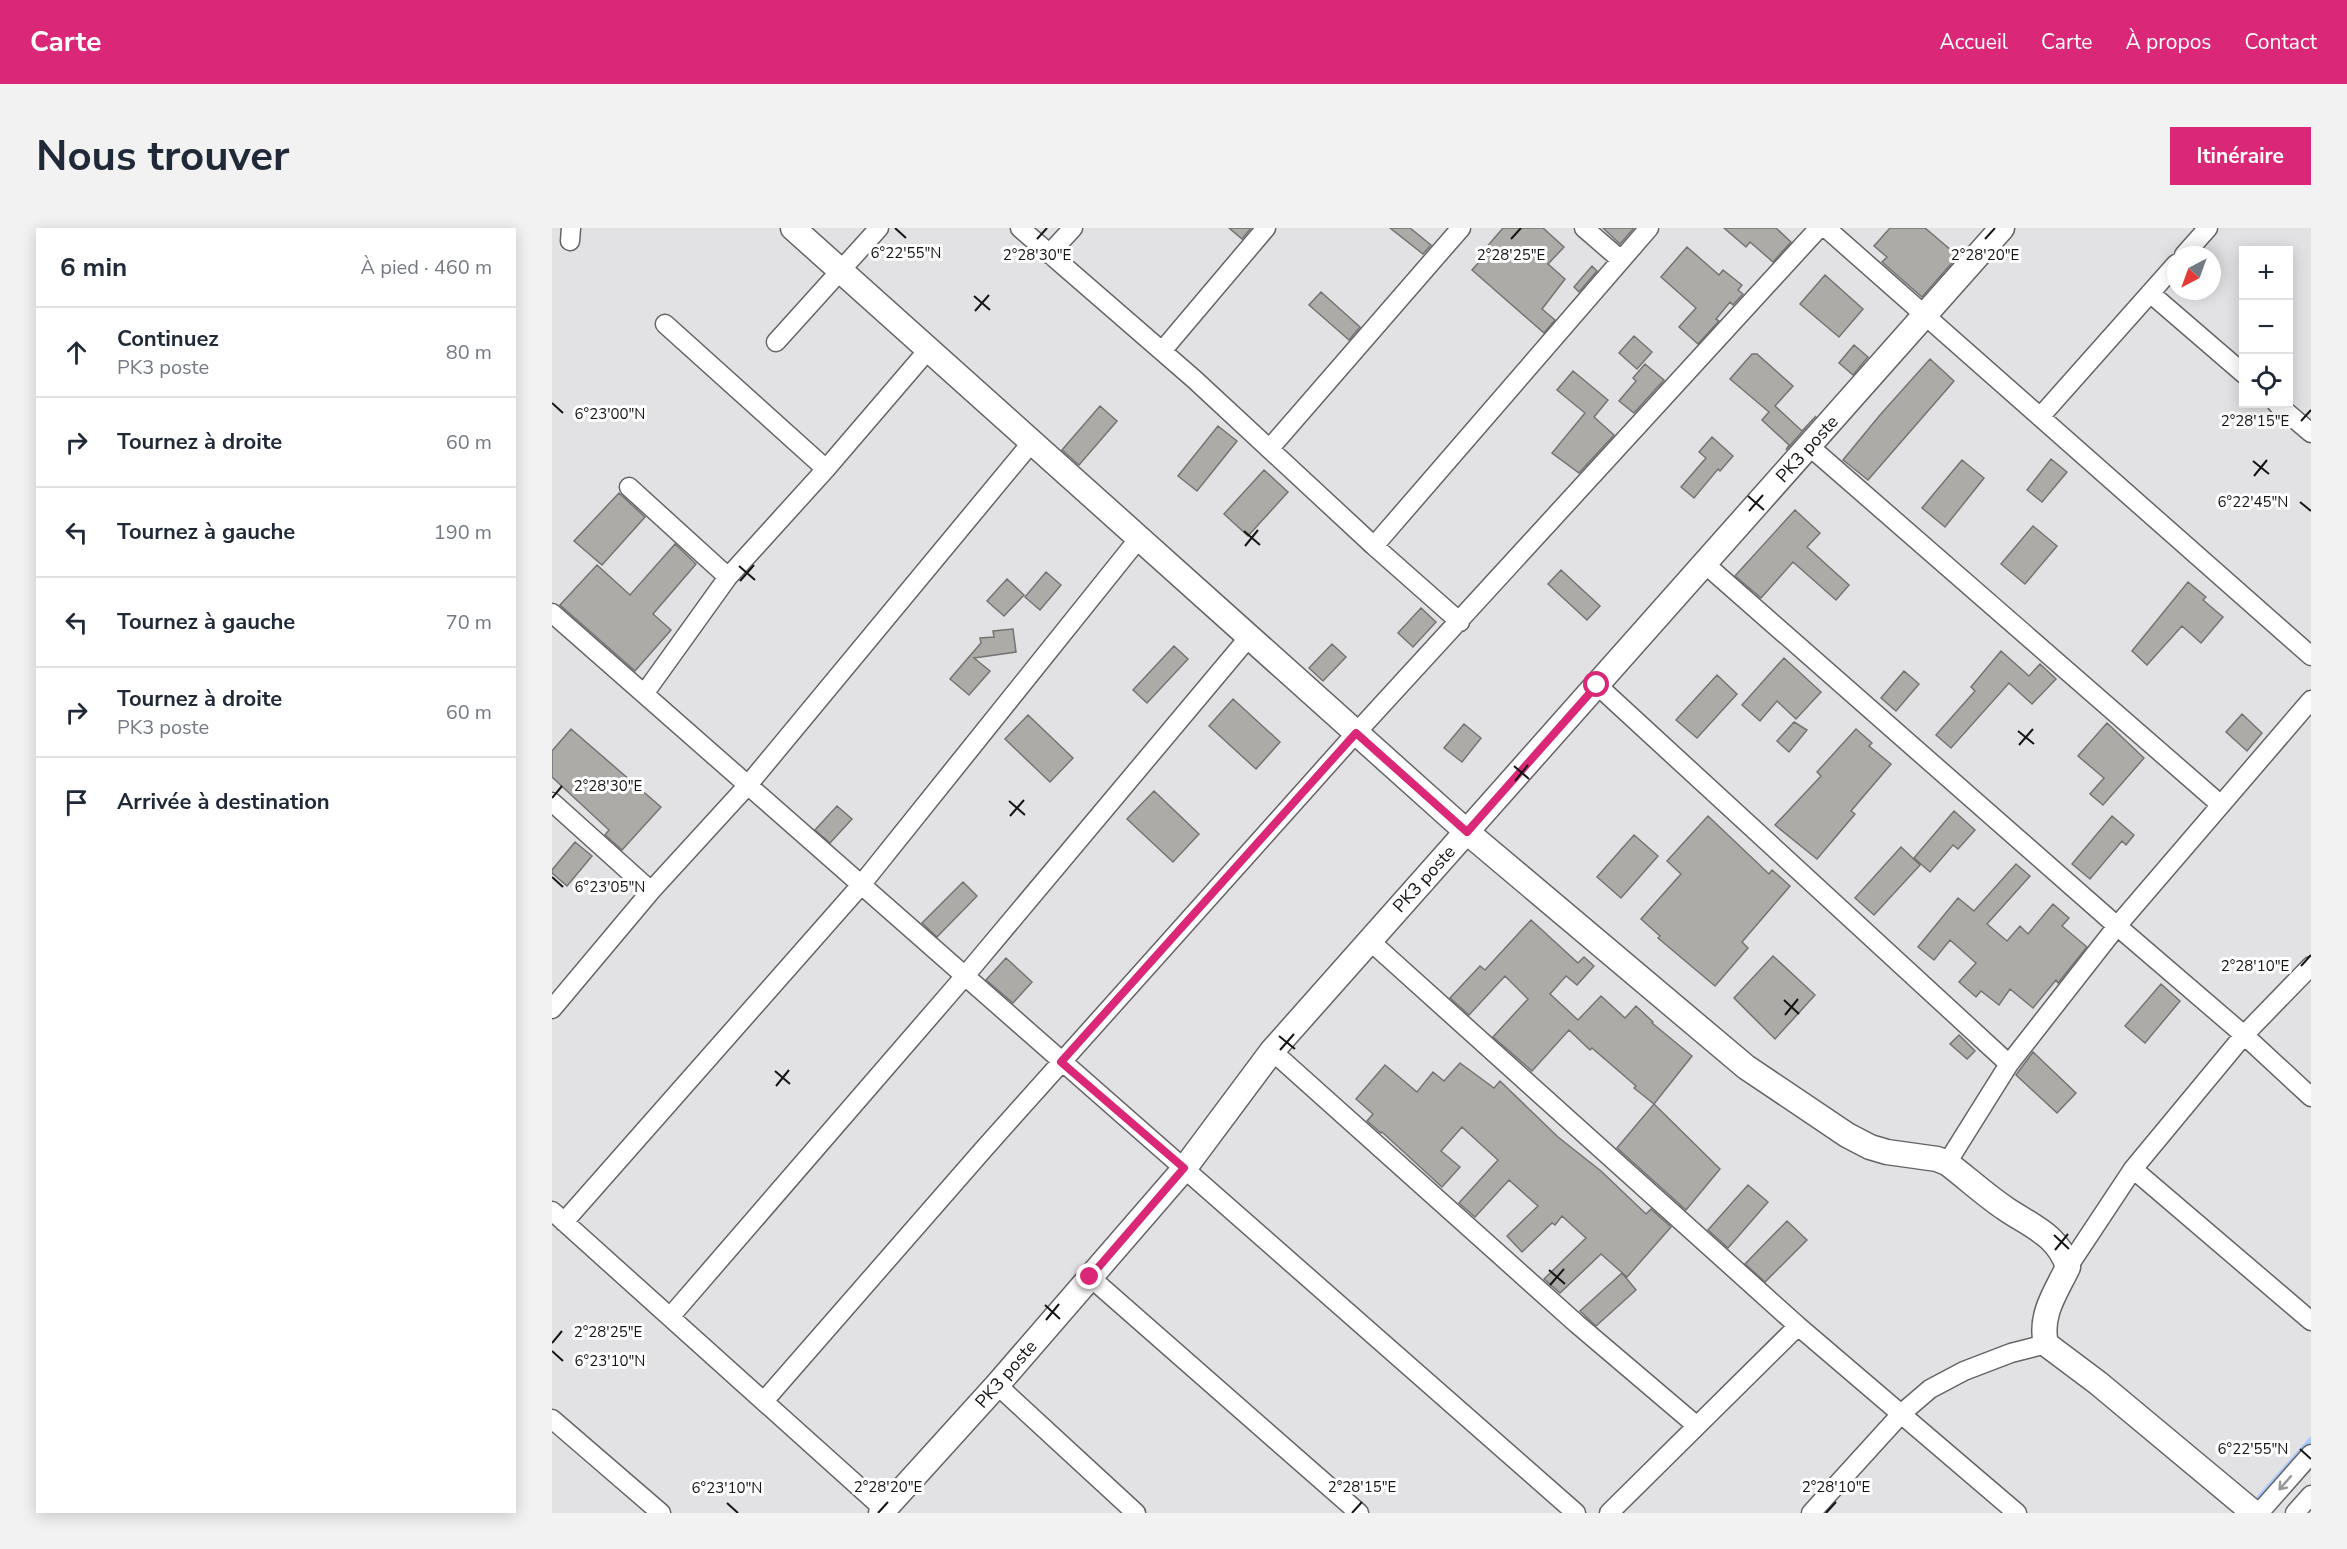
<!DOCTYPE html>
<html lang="fr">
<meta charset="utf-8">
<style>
body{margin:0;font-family:"Nunito Sans",sans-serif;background:#f2f2f3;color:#1f2937}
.controls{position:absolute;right:18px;top:18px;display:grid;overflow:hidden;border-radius:0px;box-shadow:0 3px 15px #0003}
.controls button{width:54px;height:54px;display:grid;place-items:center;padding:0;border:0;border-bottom:2px solid #e0e1e3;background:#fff;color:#1f2937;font:30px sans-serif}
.compass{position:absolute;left:1615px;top:18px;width:54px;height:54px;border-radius:50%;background:#fff;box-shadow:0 3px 15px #0003;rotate:221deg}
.stop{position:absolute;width:18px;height:18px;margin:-14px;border:4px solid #db2777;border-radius:50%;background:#fff}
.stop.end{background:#db2777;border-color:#fff;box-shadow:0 2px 6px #0008}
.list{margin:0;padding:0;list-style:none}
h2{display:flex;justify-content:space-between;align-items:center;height:78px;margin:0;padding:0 24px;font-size:26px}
h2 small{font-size:20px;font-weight:400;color:#747a83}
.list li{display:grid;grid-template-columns:39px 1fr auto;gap:18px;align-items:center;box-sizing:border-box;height:90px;padding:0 24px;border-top:2px solid #e0e1e3}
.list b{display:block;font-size:22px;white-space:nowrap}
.list p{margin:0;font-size:20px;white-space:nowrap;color:#747a83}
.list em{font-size:20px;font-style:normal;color:#747a83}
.icon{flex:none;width:33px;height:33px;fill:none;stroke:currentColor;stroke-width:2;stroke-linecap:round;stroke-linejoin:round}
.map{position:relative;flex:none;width:1759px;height:1285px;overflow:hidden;border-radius:0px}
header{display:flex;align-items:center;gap:36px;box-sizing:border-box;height:84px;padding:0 30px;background:#db2777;color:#fff}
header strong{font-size:28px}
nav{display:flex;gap:33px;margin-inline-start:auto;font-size:21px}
.intro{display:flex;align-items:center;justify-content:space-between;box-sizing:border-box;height:144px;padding:0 36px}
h1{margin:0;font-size:42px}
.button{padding:15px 27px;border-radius:0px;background:#db2777;color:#fff;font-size:21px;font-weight:700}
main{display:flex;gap:36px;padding:0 36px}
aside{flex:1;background:#fff;border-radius:0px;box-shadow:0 3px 15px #0003}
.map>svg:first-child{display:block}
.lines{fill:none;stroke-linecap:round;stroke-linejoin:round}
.stream{stroke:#acccfc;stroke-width:4.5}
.building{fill:#adaba8;stroke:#767472;stroke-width:1.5}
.minor-casing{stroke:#646466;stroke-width:21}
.tertiary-casing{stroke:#646466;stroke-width:27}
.minor{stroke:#fff;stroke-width:18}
.tertiary{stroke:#fff;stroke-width:24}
.oneway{stroke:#969696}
.route{stroke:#db2777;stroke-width:8}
.ticks{fill:none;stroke:#151516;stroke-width:2}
.labels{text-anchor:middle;stroke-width:6;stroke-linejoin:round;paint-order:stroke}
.street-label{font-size:18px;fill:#151516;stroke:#fff}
.ticks-label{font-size:15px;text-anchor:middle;fill:#151516;stroke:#fff;stroke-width:6;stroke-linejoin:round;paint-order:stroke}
</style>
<header>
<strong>Carte</strong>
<nav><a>Accueil</a><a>Carte</a><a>À propos</a><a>Contact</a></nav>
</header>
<div class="intro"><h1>Nous trouver</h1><a class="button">Itinéraire</a></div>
<main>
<aside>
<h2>6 min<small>À pied · 460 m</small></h2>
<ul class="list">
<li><svg class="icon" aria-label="ahead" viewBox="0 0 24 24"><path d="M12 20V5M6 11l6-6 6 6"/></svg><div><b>Continuez</b><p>PK3 poste</p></div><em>80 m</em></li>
<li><svg class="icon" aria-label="right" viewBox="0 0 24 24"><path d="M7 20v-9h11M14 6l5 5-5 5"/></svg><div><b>Tournez à droite</b></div><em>60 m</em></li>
<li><svg class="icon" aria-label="left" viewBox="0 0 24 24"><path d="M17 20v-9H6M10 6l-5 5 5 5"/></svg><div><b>Tournez à gauche</b></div><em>190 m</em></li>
<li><svg class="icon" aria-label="left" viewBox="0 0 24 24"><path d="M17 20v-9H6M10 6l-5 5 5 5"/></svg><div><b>Tournez à gauche</b></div><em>70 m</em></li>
<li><svg class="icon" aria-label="right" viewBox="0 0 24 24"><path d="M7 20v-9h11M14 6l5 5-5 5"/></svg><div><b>Tournez à droite</b><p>PK3 poste</p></div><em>60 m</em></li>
<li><svg class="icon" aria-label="arrive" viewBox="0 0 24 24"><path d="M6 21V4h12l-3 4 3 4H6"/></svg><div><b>Arrivée à destination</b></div></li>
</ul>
</aside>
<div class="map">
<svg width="1759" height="1285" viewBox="0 0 1759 1285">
<rect width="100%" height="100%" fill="#e2e1e4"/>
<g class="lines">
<!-- stream -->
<path class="stream" d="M 1701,1276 L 1759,1211"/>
</g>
<!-- building -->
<path class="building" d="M 677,0 L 699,0 L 690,11 Z
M 838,0 L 858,0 L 879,17 L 871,26 Z
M 951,0 L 991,0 L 1012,19 L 996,36 L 1013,51 L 990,81 L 1003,92 L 992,105 L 920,42 L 936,24 L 933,21 Z
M 1051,0 L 1082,0 L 1068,16 Z
M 1172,0 L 1224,0 L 1239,14 L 1221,34 L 1198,14 L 1194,19 Z
M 1338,0 L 1373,0 L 1406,28 L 1370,69 L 1330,34 L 1335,29 L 1322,18 Z
M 1135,19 L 1167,47 L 1171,42 L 1190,57 L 1186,62 L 1191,66 L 1181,77 L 1178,74 L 1164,91 L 1167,93 L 1146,116 L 1127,99 L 1144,80 L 1109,49 Z
M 1040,38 L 1045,43 L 1027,64 L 1022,59 Z
M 1273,47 L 1311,81 L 1287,109 L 1248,76 Z
M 769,64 L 808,99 L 797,112 L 757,77 Z
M 1082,108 L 1100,124 L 1085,141 L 1067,125 Z
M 1302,117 L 1316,129 L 1301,147 L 1287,135 Z
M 1200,126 L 1205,126 L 1241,158 L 1223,178 L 1250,203 L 1264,188 L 1234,222 L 1237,217 L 1210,192 L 1217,184 L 1178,151 Z
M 1378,131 L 1402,153 L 1316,252 L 1291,232 L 1328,187 Z
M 1093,136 L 1112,152 L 1082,185 L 1067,173 L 1084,153 L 1081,150 Z
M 1021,143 L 1056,172 L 1042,189 L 1062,207 L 1027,245 L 1000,225 L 1033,185 L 1005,162 Z
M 548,178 L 565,193 L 527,237 L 510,222 Z
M 666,198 L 685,213 L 645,263 L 626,248 Z
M 1160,209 L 1181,228 L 1168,243 L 1166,241 L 1142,270 L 1129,259 L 1154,230 L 1147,224 Z
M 1499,231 L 1515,244 L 1490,274 L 1475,262 Z
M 1410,232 L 1432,250 L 1393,299 L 1370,280 Z
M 712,242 L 736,264 L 696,308 L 672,286 Z
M 67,265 L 93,289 L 50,337 L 22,313 Z
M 1243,282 L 1268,305 L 1255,319 L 1297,357 L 1284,372 L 1241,334 L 1209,370 L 1183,348 Z
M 1481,298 L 1505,318 L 1473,356 L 1449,336 Z
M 123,316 L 144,336 L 101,386 L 119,402 L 83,443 L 8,377 L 45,337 L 78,367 Z
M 1009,342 L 1048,378 L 1035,392 L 996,356 Z
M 494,344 L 509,357 L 488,382 L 473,369 Z
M 455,351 L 472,367 L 452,388 L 435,373 Z
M 1636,354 L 1654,369 L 1651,372 L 1671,389 L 1649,415 L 1630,398 L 1595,437 L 1580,423 Z
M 869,380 L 884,394 L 861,419 L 846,405 Z
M 461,401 L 464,424 L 422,430 L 438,443 L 417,467 L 398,451 L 429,415 L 428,410 L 442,409 L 441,403 Z
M 780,416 L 794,429 L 771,453 L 757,440 Z
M 622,418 L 636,431 L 595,475 L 581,462 Z
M 1449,423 L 1477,448 L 1488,436 L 1504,451 L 1480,476 L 1457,455 L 1399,520 L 1384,507 L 1423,463 L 1419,459 Z
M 1232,430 L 1269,464 L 1244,491 L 1225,473 L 1208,493 L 1190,477 Z
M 1352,443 L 1367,456 L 1344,483 L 1329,470 Z
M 1165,447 L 1185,466 L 1145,510 L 1124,492 Z
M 681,471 L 728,514 L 704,541 L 657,498 Z
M 1690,486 L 1710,505 L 1695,523 L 1674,504 Z
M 476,487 L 521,530 L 498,554 L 453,511 Z
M 1242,494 L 1255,502 L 1237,524 L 1225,513 Z
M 1555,495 L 1592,530 L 1551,577 L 1538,566 L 1552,550 L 1526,528 Z
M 912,496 L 929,510 L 910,534 L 892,520 Z
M 19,501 L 109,579 L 70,622 L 53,607 L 57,602 L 0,549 L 0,523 Z
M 1304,501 L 1320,515 L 1317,518 L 1339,536 L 1299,583 L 1303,586 L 1265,631 L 1223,597 L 1269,548 L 1265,544 Z
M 602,563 L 647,606 L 621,634 L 575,591 Z
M 285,578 L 300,591 L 278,615 L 263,602 Z
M 1402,583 L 1423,602 L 1406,621 L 1401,617 L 1378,644 L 1362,630 Z
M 1156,588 L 1217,646 L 1220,642 L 1238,658 L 1190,714 L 1196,720 L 1163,758 L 1106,710 L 1108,708 L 1089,691 L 1129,646 L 1115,633 Z
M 1560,588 L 1582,607 L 1574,617 L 1570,613 L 1538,651 L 1520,636 Z
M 1082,607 L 1106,628 L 1069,670 L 1045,649 Z
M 23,614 L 40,628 L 15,658 L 0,645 L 0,642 Z
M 1349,619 L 1368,637 L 1322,687 L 1303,670 Z
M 1464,636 L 1478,648 L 1435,696 L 1455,713 L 1468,698 L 1476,706 L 1501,676 L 1517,690 L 1510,698 L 1535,719 L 1506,755 L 1504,752 L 1481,780 L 1458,761 L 1447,777 L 1429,763 L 1424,769 L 1407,754 L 1424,735 L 1398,712 L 1382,732 L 1366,719 L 1406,670 L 1422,683 Z
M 411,654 L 425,668 L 385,709 L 370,695 Z
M 979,692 L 1026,735 L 1032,729 L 1042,738 L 1025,757 L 1014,748 L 998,766 L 1026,792 L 1049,768 L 1073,790 L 1084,778 L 1101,794 L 1100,795 L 1140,828 L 1102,876 L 1082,860 L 1084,858 L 1040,820 L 1038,822 L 1017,802 L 980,843 L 941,809 L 976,771 L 953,748 L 917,787 L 898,770 L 928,738 L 933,742 Z
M 1221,728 L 1263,767 L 1223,811 L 1182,770 Z
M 454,730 L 480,754 L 461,775 L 434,752 Z
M 1609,756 L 1628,773 L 1593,815 L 1573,798 Z
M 1407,807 L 1423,823 L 1415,831 L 1398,816 Z
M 1481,824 L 1524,865 L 1505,885 L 1464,847 Z
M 908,835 L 942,860 L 948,853 L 1006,909 L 1049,943 L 1094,986 L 1099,981 L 1119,999 L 1075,1049 L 1049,1026 L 1008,1065 L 992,1051 L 1034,1010 L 1010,988 L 1003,997 L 1000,995 L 970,1024 L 955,1008 L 986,978 L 957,952 L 923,989 L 907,975 L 946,932 L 910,899 L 889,923 L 908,939 L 890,959 L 830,904 L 829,905 L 815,893 L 821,886 L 804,871 L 833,837 L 865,864 L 881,844 L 892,853 Z
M 1102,876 L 1168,941 L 1134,982 L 1065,920 Z
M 1196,957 L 1216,974 L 1176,1020 L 1156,1002 Z
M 1235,993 L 1255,1012 L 1213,1054 L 1193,1036 Z
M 1070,1045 L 1084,1062 L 1044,1098 L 1028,1083 Z"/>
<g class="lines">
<defs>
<path id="minor" d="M 468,0 L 642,151 L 822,318 L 908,394
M 1032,0 L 1069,32
M 1274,0 L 1759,428
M 18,13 L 19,0
M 497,26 L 521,0
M 1632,27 L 1656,0
M 1598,65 L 1692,146
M 113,96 L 274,241
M 224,114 L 327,0
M 610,123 L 714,0
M 1725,176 L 1759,205
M 1488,189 L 1624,36
M 1257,218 L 1669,577
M 718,220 L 909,0
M 77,259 L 176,349
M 822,318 L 1097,0
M 1153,336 L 1565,698 L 1692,807 L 1759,869
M 0,385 L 1024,1285
M 1045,457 L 1457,836
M 92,466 L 176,349 L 274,241 L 376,122
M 0,574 L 99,663
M 818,713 L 1246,1098 L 1465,1285
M 0,781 L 99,663 L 196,557 L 480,214
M 720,823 L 1025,1096 L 1145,1198
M 1395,935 L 1457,836 L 1565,698 L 1759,472
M 1581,941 L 1759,1093
M 0,983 L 336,1285
M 12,994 L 309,657 L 588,309
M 1516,1039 L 1581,941 L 1692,807 L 1759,738
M 538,1049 L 807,1285
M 118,1089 L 412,749 L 697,409
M 445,1157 L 584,1285
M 212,1173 L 431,922 L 804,505 L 1267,0
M 0,1191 L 109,1285
M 1057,1285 L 1246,1098
M 1259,1285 L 1350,1185 L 1378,1161 L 1412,1143 L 1459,1125 L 1494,1116
M 1707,1285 L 1759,1226
M 1743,1285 L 1759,1267"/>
<path id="tertiary" d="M 241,0 L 915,604 L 1194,839 L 1295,907 L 1318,919 L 1335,924 L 1385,931 L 1395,935 C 1415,950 1433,967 1454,981 C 1479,998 1506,1007 1516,1039 C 1504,1064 1487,1087 1494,1116 L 1546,1155 L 1702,1285
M 329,1285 L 445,1157 L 632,941 L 720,823 L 1450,0"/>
</defs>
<!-- minor casing -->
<use href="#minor" class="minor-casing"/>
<!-- tertiary casing -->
<use href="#tertiary" class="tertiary-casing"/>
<!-- minor -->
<use href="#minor" class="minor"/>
<!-- tertiary -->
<use href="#tertiary" class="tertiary"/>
</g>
<!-- one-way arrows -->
<defs><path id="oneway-shaft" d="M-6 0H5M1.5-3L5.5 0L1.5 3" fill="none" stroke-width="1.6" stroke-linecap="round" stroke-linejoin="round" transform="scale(1.5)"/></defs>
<use class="oneway" href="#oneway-shaft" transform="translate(1733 1255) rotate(131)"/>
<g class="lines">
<!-- route -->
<path class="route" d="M 538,1049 L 632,940 L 509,834 L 804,505 L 915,604 L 1045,457"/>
</g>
<!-- ticks -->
<path class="ticks" d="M 343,0 L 354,10M 485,11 L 495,0M 959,11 L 969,0M 1433,11 L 1443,0M 422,68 L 438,82M 423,83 L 437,67M 0,175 L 11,185M 1749,193 L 1759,182M 1701,233 L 1717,246M 1702,248 L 1715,232M 1196,268 L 1212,282M 1748,274 L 1759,283M 1197,283 L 1211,267M 692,303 L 708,317M 693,318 L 706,302M 187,338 L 203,352M 188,353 L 202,337M 1466,503 L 1482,516M 1467,517 L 1481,501M 962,538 L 977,551M 963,553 L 976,537M 0,570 L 10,558M 457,573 L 473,587M 458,588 L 472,572M 0,649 L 11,659M 1749,738 L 1759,727M 1232,772 L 1247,786M 1233,787 L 1246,771M 727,808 L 743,821M 728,822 L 742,806M 223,843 L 238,856M 224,858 L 237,842M 1502,1007 L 1517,1021M 1503,1022 L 1516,1006M 997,1042 L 1013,1056M 998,1057 L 1012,1041M 493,1077 L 508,1091M 494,1092 L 507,1076M 0,1115 L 10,1103M 0,1123 L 11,1133M 1748,1221 L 1759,1231M 175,1275 L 186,1285M 326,1285 L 336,1274M 800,1285 L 810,1274M 1274,1285 L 1284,1274"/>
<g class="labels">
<!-- street labels -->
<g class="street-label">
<text transform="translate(1255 221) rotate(-48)" y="6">PK3 poste</text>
<text transform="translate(872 651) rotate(-48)" y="6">PK3 poste</text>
<text transform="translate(454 1146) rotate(-49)" y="6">PK3 poste</text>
</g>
</g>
<g class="ticks-label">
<text x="354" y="30">6°22'55"N</text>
<text x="485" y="32">2°28'30"E</text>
<text x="959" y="32">2°28'25"E</text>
<text x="1433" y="32">2°28'20"E</text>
<text x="58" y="191">6°23'00"N</text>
<text x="1703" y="198">2°28'15"E</text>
<text x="1701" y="279">6°22'45"N</text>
<text x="56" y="563">2°28'30"E</text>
<text x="58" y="664">6°23'05"N</text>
<text x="1703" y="743">2°28'10"E</text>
<text x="56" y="1109">2°28'25"E</text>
<text x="58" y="1138">6°23'10"N</text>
<text x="1701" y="1226">6°22'55"N</text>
<text x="336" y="1264">2°28'20"E</text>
<text x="810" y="1264">2°28'15"E</text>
<text x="1284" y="1264">2°28'10"E</text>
<text x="175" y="1265">6°23'10"N</text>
</g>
</svg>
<div class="controls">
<button>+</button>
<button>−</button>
<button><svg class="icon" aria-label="locate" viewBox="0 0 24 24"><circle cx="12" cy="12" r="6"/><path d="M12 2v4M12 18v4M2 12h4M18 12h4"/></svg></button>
</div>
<svg class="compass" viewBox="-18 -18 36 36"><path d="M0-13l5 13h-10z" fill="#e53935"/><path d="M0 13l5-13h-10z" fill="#747a83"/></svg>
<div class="stop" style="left:1045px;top:457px"></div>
<div class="stop end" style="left:538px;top:1049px"></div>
</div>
</main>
